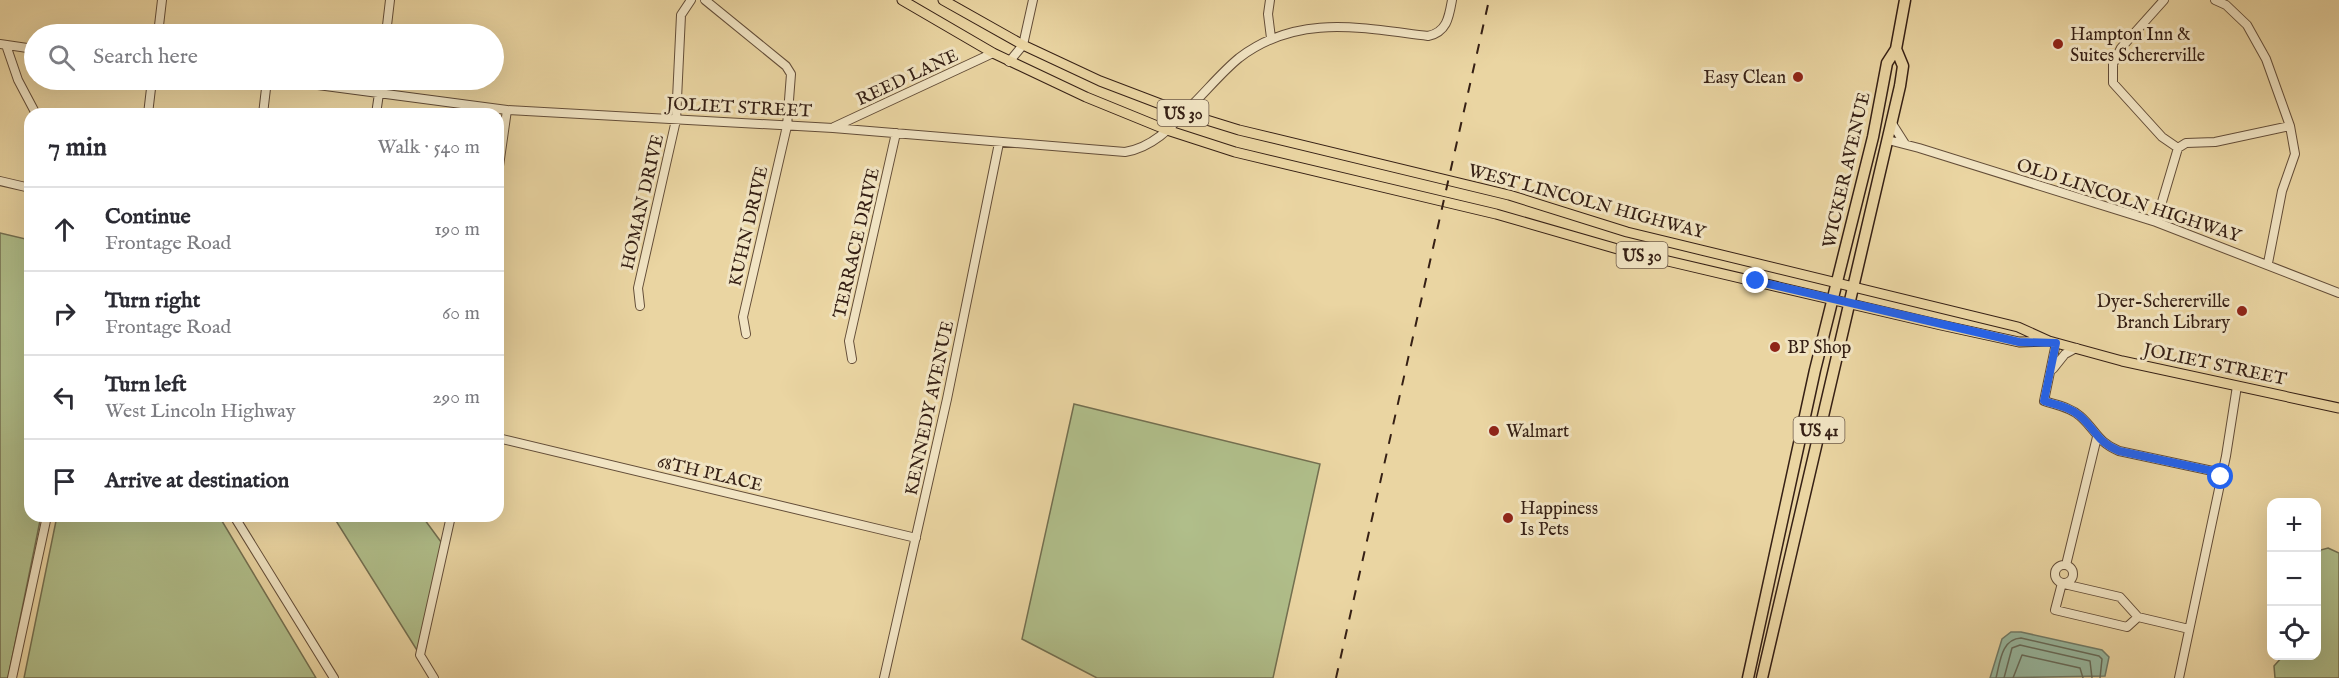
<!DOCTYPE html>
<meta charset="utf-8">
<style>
body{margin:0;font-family:"IM FELL English",serif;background:#f2f2f3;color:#2b2b33}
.controls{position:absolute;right:18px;bottom:18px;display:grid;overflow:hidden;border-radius:12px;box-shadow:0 6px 24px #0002}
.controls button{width:54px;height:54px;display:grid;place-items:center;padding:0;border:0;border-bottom:2px solid #e1e1e2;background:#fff;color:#2b2b33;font:30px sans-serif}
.stop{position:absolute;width:18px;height:18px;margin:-14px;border:4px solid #2563eb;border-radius:50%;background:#fff}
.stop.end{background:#2563eb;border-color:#fff;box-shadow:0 2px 6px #0008}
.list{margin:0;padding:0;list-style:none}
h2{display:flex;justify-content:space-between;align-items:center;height:78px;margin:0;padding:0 24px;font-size:26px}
h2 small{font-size:20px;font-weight:400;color:#7c7c81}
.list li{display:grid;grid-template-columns:39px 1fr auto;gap:18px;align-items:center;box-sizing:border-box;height:84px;padding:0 24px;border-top:2px solid #e1e1e2}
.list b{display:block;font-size:22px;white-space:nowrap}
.list p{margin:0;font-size:20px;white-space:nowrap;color:#7c7c81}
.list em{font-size:20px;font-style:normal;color:#7c7c81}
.icon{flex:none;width:33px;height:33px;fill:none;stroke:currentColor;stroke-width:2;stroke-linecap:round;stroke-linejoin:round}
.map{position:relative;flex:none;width:2339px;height:678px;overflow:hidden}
.search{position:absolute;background:#fff;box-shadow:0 6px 24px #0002;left:24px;top:24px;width:480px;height:66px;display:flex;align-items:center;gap:15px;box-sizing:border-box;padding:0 21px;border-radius:33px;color:#7c7c81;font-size:22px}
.panel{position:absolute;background:#fff;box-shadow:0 6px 24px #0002;left:24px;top:108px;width:480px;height:414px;border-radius:18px}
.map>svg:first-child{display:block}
.green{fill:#b0be8a;stroke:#736f50;stroke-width:1.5}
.water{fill:#98b9a1;stroke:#717c69;stroke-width:1.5}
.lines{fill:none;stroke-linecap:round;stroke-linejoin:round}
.shore{stroke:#676c5b;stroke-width:1.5}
.minor-casing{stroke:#634d38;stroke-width:10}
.major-casing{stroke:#362015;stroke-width:11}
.highway-casing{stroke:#362015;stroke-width:13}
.minor{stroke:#f1e4c3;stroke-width:8}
.major{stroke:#ead5a2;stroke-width:9}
.highway{stroke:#ead5a2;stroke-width:10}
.rail{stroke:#362015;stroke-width:2;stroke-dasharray:10 10;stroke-linecap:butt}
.route{stroke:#2563eb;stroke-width:8}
.poi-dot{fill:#8f2418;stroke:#f1e4c3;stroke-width:2}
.labels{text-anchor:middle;stroke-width:6;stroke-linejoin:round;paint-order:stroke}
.shield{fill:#f1e4c3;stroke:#6e5b49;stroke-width:1.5}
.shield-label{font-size:16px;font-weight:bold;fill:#362015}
.poi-label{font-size:18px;fill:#362015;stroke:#f1e4c3;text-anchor:start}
.street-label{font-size:18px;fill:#362015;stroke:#f1e4c3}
</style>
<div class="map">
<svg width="2339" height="678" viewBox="0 0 2339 678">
<rect width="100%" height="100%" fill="#ead5a2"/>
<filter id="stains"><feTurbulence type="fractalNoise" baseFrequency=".00333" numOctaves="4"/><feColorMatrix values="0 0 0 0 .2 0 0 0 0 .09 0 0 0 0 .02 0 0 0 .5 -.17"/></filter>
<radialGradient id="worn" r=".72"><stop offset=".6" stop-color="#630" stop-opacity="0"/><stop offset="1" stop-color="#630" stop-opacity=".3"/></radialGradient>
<!-- green -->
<path class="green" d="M 0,233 L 30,240 L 30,516 L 41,516 L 8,678 L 0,678 Z
M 1074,404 L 1320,464 L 1273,678 L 1097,678 L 1022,639 Z
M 57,516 L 219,516 L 316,678 L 24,678 Z
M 333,516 L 422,516 L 444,546 L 420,655 Z
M 2328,548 L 2339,553 L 2339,678 L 2275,678 L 2274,666 L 2283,656 L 2316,656 L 2317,551 Z"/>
<!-- water -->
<path class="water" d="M 2011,632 L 2021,632 L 2102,650 L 2109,657 L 2105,676 L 1990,678 L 2002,639 Z"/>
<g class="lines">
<!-- shore -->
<path class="shore" d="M 1996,678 C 2000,663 2001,639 2021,638 L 2099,656 L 2102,659 L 2100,678
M 2004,678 L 2012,648 L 2020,645 L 2090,661 L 2092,678
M 2013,678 L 2022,655 L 2080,668 L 2083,678"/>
<defs>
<path id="minor" d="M 705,0 L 786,66 L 791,74 L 787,126 L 743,317 L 746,334
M 1270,0 L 1268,14 L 1271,38
M 2164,0 L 2121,48 L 2113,64 L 2113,83 L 2162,137 L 2178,148 L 2186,143 L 2215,142 L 2290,126
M 2215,0 L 2226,5 L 2247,25 L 2266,59 L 2290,126 L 2295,154 L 2282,191 L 2268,263
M 158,34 L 162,0
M 386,34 L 390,0
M 0,44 L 34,49
M 6,45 L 18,80 L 36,114
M 1009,62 L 1023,45 L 1033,0
M 280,80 L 507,110 L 833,128 L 1125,152 C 1155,147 1174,124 1194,103 C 1209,88 1223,71 1239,58 C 1298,13 1361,28 1428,36 C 1447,32 1449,17 1452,0
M 148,114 L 152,80
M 263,114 L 267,80
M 376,114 L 381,80
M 1891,122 L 1905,144
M 834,127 L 993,53
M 1888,140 L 1919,148 L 2156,222 L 2339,293
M 498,173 L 507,110
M 0,181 L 30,188
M 2156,222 L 2178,148
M 640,306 L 638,288 L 676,120 L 681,15 L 691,0
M 2056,343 L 2044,401 C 2056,405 2070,407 2080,416 C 2096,430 2097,442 2119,451 L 2222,473
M 852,359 L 849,341 L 896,133
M 2053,369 L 2065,354 L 2076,348
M 498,438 L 916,538
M 234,516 L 334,678
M2055 574a9 9 0 1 1 18 0a9 9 0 1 1-18 0Z
M 2066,565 L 2097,437
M 2062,583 L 2055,610 L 2127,627 L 2138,617 L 2189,629
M 2064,584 L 2120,597 L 2138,617
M 12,678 L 47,516
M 434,678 L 420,655 L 451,516
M 884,678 L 947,399 L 999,143
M 2179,678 L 2226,456 L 2237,386"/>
<path id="major" d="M 902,0 L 993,53 L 1086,97 L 1167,130 L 1235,152 L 1496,214 L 1621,250 L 1941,325 L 2019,342 L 2047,341
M 943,0 L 1023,45 L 1100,81 L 1184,113 L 1239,130 L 1509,195 L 1627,232 L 2018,327 L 2049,341 L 2122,361 L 2339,408"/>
<path id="highway" d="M 1748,678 L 1815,370 L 1873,137 L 1887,63 L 1896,49 L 1905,0
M 1762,678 L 1900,86 L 1903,66 L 1896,49"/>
</defs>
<!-- minor casing -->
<use href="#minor" class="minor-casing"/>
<!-- major casing -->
<use href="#major" class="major-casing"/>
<!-- highway casing -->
<use href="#highway" class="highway-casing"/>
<!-- minor -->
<use href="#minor" class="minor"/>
<!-- major -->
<use href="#major" class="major"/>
<!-- highway -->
<use href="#highway" class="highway"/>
<!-- rail -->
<path class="rail" d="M 1336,678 L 1489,0"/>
</g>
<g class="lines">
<!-- route -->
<path class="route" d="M 1756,281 L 2019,342 L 2056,343 L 2044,401 C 2056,405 2070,407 2080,416 C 2096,430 2097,442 2119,451 L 2222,473 L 2221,477"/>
</g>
<!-- markers -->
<g class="poi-dot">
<circle cx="2058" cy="44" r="6"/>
<circle cx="1798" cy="77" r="6"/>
<circle cx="2242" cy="311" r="6"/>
<circle cx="1775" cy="347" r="6"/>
<circle cx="1494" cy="431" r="6"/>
<circle cx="1508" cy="518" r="6"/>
</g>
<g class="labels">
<!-- shield labels -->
<g class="shield">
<rect x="1157.5" y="100" width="51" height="26" rx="4.5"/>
<rect x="1616.5" y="242" width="51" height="26" rx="4.5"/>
<rect x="1793.5" y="417" width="51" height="26" rx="4.5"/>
</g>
<g class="shield-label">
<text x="1183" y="119">US 30</text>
<text x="1642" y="261">US 30</text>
<text x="1819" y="436">US 41</text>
</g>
<!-- poi labels -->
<g class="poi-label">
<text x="2070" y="40">Hampton Inn &amp;<tspan x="2070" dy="21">Suites Schererville</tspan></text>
<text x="1786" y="83" text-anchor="end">Easy Clean</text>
<text x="2230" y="307" text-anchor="end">Dyer-Schererville<tspan x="2230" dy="21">Branch Library</tspan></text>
<text x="1787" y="353">BP Shop</text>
<text x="1506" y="437">Walmart</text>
<text x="1520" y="514">Happiness<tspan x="1520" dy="21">Is Pets</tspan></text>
</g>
<!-- street labels -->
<g class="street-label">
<text transform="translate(907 77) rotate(-25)" y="6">REED LANE</text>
<text transform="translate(739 107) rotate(3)" y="6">JOLIET STREET</text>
<text transform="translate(1846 170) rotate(-77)" y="6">WICKER AVENUE</text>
<text transform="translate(2129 200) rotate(18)" y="6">OLD LINCOLN HIGHWAY</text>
<text transform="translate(1587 201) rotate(15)" y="6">WEST LINCOLN HIGHWAY</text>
<text transform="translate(642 202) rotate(-77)" y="6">HOMAN DRIVE</text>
<text transform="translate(748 226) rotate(-77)" y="6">KUHN DRIVE</text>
<text transform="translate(856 243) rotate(-77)" y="6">TERRACE DRIVE</text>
<text transform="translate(2215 364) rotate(12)" y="6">JOLIET STREET</text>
<text transform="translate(929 408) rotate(-78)" y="6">KENNEDY AVENUE</text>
<text transform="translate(710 473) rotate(13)" y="6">68TH PLACE</text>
</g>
</g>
<rect width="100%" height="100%" filter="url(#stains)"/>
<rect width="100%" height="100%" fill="url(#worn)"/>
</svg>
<div class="controls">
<button>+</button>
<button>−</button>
<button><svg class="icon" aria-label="locate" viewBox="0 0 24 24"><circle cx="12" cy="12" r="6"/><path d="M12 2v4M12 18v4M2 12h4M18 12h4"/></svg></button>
</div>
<div class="stop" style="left:2221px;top:477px"></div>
<div class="stop end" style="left:1756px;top:281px"></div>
<div class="search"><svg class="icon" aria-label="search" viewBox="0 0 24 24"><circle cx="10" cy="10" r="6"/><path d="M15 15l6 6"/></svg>Search here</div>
<section class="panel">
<h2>7 min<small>Walk · 540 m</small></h2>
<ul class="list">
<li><svg class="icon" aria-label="ahead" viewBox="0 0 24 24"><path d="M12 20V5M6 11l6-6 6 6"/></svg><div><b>Continue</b><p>Frontage Road</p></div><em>190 m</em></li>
<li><svg class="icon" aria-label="right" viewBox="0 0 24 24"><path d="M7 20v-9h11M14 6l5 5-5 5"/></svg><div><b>Turn right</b><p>Frontage Road</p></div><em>60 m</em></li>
<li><svg class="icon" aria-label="left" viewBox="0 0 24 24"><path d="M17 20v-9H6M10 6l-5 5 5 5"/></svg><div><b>Turn left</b><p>West Lincoln Highway</p></div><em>290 m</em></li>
<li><svg class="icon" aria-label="arrive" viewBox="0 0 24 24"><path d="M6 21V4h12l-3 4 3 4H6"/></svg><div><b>Arrive at destination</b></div></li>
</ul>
</section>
</div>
